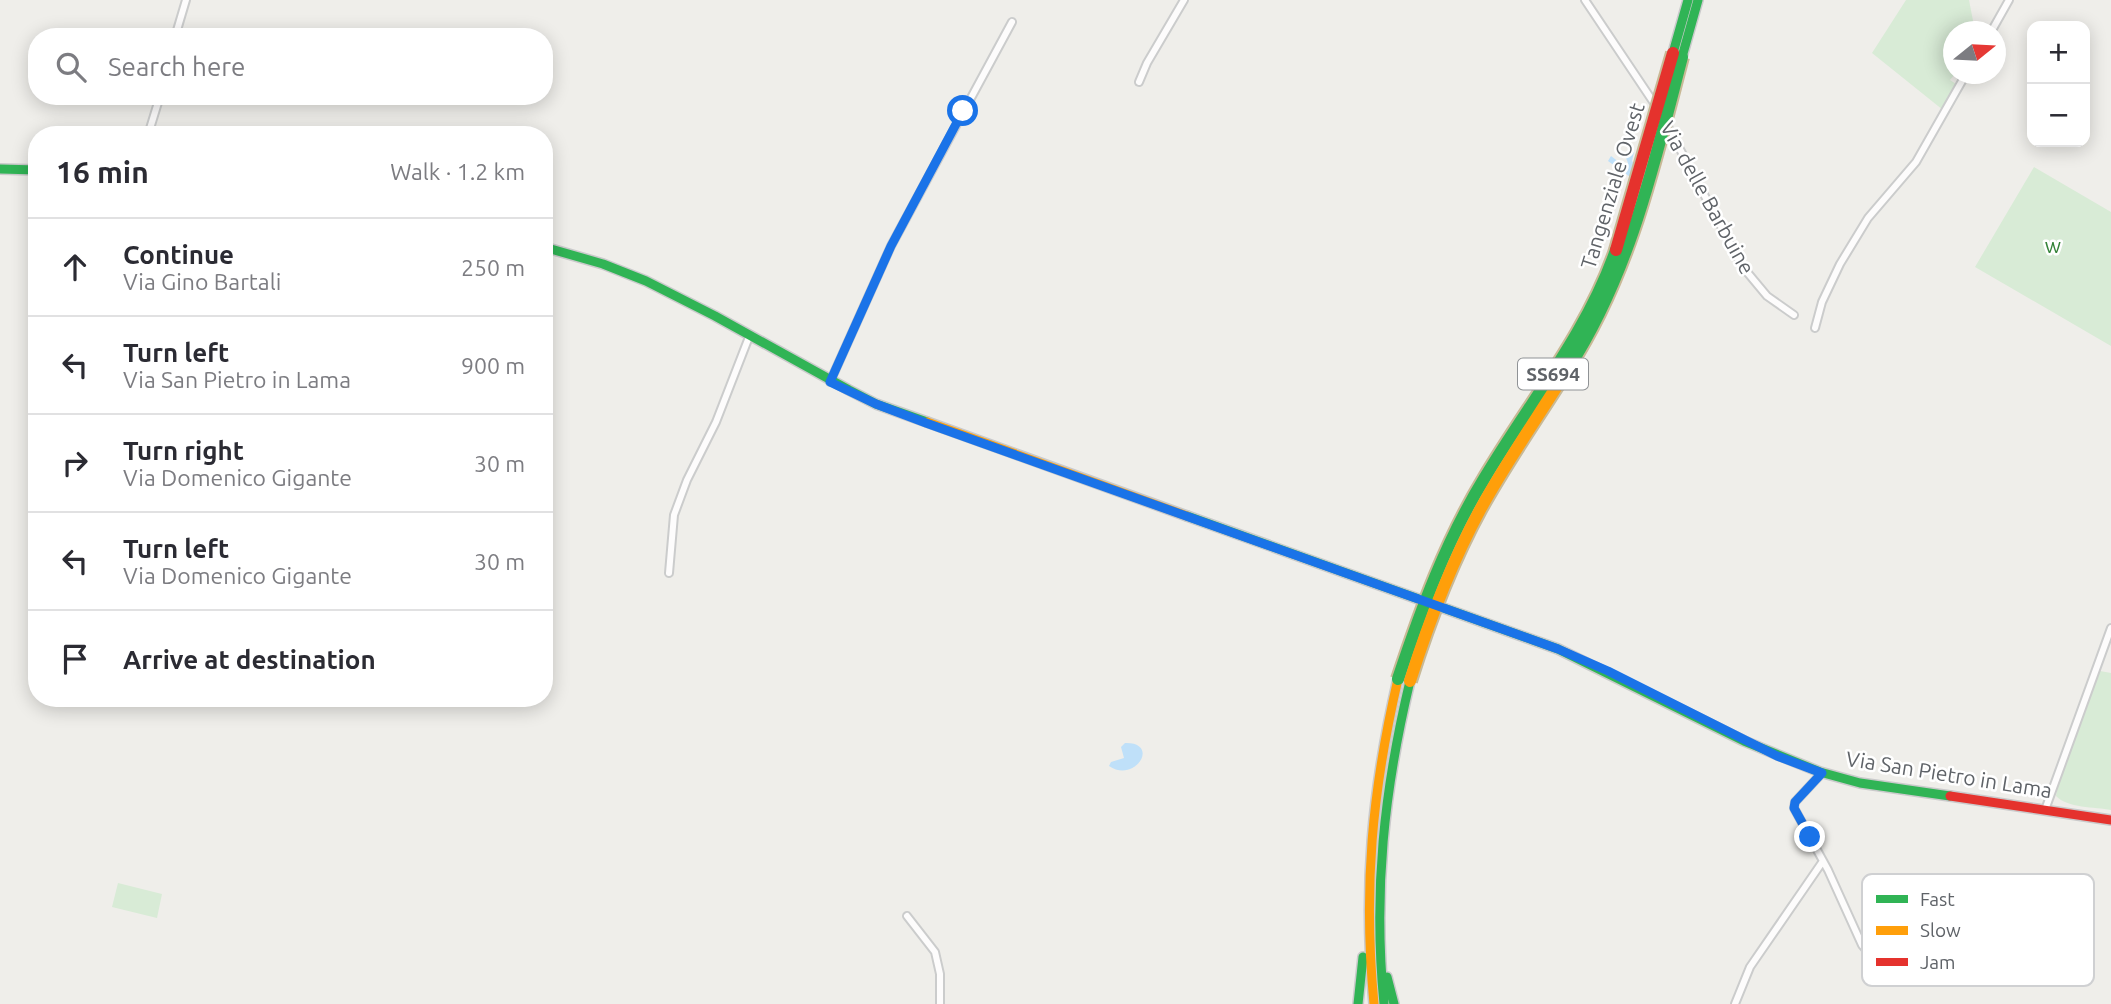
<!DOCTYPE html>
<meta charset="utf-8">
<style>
body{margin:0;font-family:Ubuntu,sans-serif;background:#f7f7f7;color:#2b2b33}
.controls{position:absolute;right:21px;top:21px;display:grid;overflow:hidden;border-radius:14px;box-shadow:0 4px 18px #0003}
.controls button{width:63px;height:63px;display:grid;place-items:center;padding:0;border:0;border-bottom:2px solid #e1e1e2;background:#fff;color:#2b2b33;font:35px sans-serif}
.compass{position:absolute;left:1943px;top:21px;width:63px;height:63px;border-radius:50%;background:#fff;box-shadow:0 4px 18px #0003;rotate:72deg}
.stop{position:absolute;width:21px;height:21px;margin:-16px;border:5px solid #1a73e8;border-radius:50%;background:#fff}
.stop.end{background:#1a73e8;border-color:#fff;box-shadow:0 2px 7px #0008}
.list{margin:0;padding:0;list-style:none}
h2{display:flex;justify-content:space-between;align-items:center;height:91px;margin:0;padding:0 28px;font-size:30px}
h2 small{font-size:23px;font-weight:400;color:#7c7c81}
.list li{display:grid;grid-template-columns:46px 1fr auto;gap:21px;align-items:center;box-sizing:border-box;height:98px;padding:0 28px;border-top:2px solid #e1e1e2}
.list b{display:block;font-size:26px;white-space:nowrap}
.list p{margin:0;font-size:23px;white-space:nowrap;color:#7c7c81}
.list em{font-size:23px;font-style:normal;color:#7c7c81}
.icon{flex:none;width:38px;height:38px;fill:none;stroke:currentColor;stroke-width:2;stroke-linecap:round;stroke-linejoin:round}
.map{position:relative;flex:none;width:2111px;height:1004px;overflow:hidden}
.search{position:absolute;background:#fff;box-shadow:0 4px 18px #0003;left:28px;top:28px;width:525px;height:77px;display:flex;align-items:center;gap:18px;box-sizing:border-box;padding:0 24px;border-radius:28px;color:#7c7c81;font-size:26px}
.panel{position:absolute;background:#fff;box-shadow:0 4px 18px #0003;left:28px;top:126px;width:525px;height:581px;border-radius:28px}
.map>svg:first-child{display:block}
.green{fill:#d8ebd6}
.water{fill:#bfe0f9}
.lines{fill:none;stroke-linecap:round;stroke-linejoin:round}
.street-casing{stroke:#cbcccc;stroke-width:10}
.fast-casing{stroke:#cacacb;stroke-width:12}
.slow-casing{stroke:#cacacb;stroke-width:12}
.jam-casing{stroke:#cacacb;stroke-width:12}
.street{stroke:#fdfcfc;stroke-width:6}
.fast{stroke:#30b455;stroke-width:9}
.slow{stroke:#ff9f0a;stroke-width:9}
.jam{stroke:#e5322d;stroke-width:9}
.fast-bridge-casing{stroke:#c8b996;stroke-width:16;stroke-linecap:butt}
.slow-bridge-casing{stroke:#c8b996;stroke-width:16;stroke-linecap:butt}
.jam-bridge-casing{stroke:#c8b996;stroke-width:16;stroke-linecap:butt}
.fast-bridge{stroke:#30b455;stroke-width:12}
.slow-bridge{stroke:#ff9f0a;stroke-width:12}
.jam-bridge{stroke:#e5322d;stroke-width:12}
.route{stroke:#1a73e8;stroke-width:9}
.labels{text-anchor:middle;stroke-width:5;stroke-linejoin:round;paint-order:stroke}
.shield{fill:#fff;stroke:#8f9295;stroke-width:2}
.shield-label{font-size:19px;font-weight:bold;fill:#5f6368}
.street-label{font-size:21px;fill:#5f6368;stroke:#fff}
.park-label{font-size:21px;fill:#348238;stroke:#fff}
.key{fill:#fff;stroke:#cfd0d2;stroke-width:2}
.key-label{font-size:19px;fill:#5f6368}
</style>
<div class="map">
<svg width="2111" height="1004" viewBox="0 0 2111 1004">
<rect width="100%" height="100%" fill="#efeeea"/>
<!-- green -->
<path class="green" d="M 1906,0 L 1969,0 L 1975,31 L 1954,32 L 1955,74 L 1950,80 L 1956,84 L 1943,110 L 1872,53 Z
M 2034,167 L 2111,212 L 2111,346 L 1975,267 Z
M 2100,671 L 2111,673 L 2111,810 C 2095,807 2067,808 2056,796 L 2059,780 Z
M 118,883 L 162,894 L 157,918 L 112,907 Z"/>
<!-- water -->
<path class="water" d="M 1634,152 L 1632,161 L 1639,170 L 1637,182 L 1608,161 L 1611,156 L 1624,166 L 1628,163 L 1626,158 L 1621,158 L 1621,154 Z
M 1125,743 C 1161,742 1135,784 1109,766 L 1111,762 L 1124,758 L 1121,747 Z"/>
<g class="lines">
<defs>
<path id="street" d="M 1585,0 L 1656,106
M 1991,32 L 2009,0
M 175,37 L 186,0
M 1139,82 L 1147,63 L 1184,0
M 1665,121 L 1742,266 L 1767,296 L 1794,315
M 148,135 L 160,96
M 1815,328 L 1822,302 L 1840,264 L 1868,218 L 1916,162 L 1966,74
M 830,382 L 891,246 L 1012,22
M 669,573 L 674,515 L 687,480 L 716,422 L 749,337
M 1822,773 L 1795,802 L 1794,808 L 1828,870 L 1862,945 L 1880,966
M 2045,810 L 2111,628
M 907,916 L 935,952 L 940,974 L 940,1004
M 1735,1004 L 1750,967 L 1823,861"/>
<path id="fast" d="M 1673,53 L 1688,0
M 1682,57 L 1698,0
M 0,169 L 37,170
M 544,247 L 603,264 L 646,281 L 715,316 L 849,390 L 876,404 L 927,422
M 1187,516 L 1558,649 L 1744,741 L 1820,772 L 1860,783 L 1950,796
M 1387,977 L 1394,1004
M 1358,1004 L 1363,957
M 1384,1004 C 1373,892 1384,790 1410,681"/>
<path id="slow" d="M 927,422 L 1187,516
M 1374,1004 C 1363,889 1372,791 1398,679"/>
<path id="jam" d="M 1950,796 L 2111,820"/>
</defs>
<!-- street casing -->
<use href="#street" class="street-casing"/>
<!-- fast casing -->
<use href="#fast" class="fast-casing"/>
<!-- slow casing -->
<use href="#slow" class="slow-casing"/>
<!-- jam casing -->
<use href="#jam" class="jam-casing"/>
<!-- street -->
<use href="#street" class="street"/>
<!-- fast -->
<use href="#fast" class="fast"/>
<!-- slow -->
<use href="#slow" class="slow"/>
<!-- jam -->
<use href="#jam" class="jam"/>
<defs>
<path id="fast-bridge" d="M 1569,367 C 1630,272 1654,164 1682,57
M 1398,679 C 1421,610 1446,541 1484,479 C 1529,403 1587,334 1616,250"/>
<path id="slow-bridge" d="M 1410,681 C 1429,621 1451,563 1481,508 C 1508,459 1540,414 1569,367"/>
<path id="jam-bridge" d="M 1616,250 L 1673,53"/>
</defs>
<!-- fast-bridge casing -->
<use href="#fast-bridge" class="fast-bridge-casing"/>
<!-- slow-bridge casing -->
<use href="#slow-bridge" class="slow-bridge-casing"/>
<!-- jam-bridge casing -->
<use href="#jam-bridge" class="jam-bridge-casing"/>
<!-- fast-bridge -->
<use href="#fast-bridge" class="fast-bridge"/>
<!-- slow-bridge -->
<use href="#slow-bridge" class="slow-bridge"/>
<!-- jam-bridge -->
<use href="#jam-bridge" class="jam-bridge"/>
</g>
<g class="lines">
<!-- route -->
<path class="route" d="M 963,111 L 891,246 L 830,382 L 876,404 L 926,423 L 1558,649 L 1608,671 L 1777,756 L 1822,773 L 1795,802 L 1794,808 L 1810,837"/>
</g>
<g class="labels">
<!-- shield labels -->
<rect class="shield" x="1518" y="358.5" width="70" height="31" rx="5"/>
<g class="shield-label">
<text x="1553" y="381">SS694</text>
</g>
<!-- street labels -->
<g class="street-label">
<text transform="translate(1613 186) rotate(-73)" y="7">Tangenziale Ovest</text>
<text transform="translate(1707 198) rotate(61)" y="7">Via delle Barbuine</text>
<text transform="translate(1949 775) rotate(9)" y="7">Via San Pietro in Lama</text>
</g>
<!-- park labels -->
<g class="park-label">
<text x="2053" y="253">w</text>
</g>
</g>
<!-- legend -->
<rect x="1862" y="874" width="232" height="112" rx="10" class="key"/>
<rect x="1876" y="895" width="32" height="8" fill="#30b455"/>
<rect x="1876" y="926" width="32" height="9" fill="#ff9f0a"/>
<rect x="1876" y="958" width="32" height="8" fill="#e5322d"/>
<g class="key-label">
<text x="1920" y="906">Fast</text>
<text x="1920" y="937">Slow</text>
<text x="1920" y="969">Jam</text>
</g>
</svg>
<div class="controls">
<button>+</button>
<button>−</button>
</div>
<svg class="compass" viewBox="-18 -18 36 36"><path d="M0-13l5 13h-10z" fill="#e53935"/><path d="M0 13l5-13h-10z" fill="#7c7c81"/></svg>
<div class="stop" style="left:963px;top:111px"></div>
<div class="stop end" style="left:1810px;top:837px"></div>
<div class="search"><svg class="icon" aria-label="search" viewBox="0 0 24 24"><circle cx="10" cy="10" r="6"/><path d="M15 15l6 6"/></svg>Search here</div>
<section class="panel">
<h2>16 min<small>Walk · 1.2 km</small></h2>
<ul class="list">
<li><svg class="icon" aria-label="ahead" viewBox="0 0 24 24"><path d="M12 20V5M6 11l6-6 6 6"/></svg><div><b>Continue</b><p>Via Gino Bartali</p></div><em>250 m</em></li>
<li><svg class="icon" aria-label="left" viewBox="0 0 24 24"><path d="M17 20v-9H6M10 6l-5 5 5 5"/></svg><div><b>Turn left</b><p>Via San Pietro in Lama</p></div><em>900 m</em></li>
<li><svg class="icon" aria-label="right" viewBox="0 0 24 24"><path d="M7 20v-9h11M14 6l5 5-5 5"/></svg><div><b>Turn right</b><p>Via Domenico Gigante</p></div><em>30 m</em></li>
<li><svg class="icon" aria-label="left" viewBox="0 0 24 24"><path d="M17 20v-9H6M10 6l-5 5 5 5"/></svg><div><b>Turn left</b><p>Via Domenico Gigante</p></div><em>30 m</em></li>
<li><svg class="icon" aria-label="arrive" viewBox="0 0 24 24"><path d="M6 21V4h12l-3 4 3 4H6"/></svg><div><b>Arrive at destination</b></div></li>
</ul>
</section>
</div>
